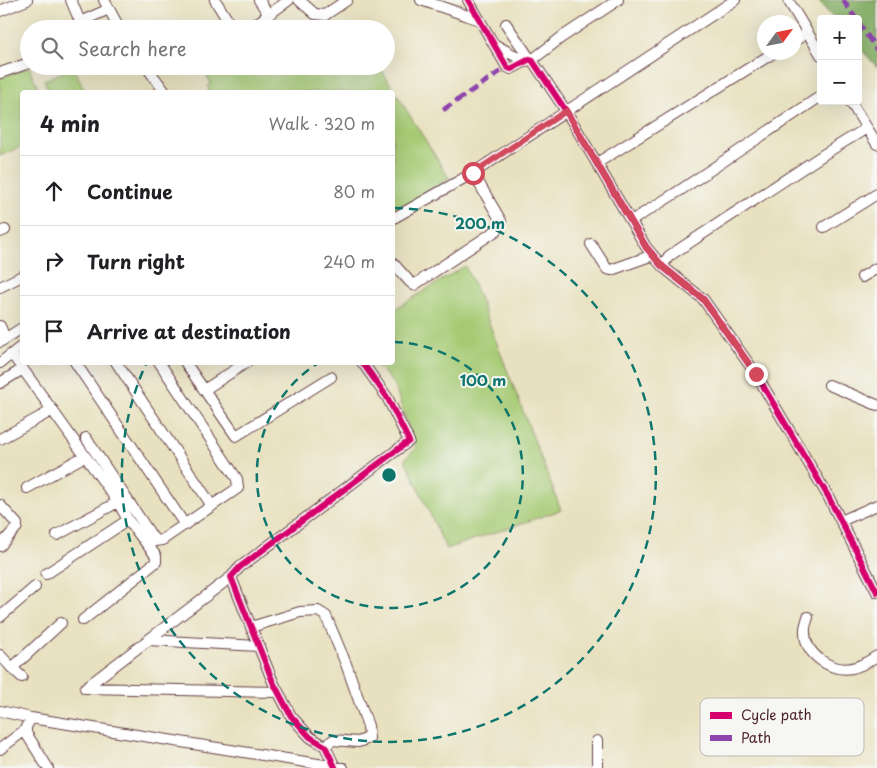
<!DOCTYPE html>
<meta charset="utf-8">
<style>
body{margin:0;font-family:"Playpen Sans",sans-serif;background:#f6f6f6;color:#202124}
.controls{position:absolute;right:15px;top:15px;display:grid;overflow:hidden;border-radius:5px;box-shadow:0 5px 20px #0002}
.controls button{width:45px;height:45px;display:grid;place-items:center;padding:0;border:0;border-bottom:1px solid #e0e0e0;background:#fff;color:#202124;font:25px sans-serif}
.compass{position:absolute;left:757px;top:15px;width:45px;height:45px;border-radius:50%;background:#fff;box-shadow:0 5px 20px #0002;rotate:57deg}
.stop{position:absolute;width:15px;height:15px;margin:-11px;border:4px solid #d1495b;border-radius:50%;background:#fff}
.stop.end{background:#d1495b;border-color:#fff;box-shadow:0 1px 5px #0008}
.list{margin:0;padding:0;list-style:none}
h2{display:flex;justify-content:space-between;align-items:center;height:65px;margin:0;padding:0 20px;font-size:21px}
h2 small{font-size:16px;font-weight:400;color:#757577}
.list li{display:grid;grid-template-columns:32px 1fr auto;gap:15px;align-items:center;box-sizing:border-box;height:70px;padding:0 20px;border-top:1px solid #e0e0e0}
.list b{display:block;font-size:19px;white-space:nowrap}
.list em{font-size:16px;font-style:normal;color:#757577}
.icon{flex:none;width:28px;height:28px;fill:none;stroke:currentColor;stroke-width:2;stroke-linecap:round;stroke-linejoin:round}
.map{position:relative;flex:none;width:877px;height:768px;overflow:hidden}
.search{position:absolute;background:#fff;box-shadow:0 5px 20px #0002;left:20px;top:20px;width:375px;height:55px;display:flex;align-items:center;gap:12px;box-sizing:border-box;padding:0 18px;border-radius:28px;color:#757577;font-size:19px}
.panel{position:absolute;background:#fff;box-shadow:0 5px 20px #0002;left:20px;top:90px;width:375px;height:275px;border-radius:5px}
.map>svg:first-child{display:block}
.green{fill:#a6ca73;stroke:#78744f}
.forest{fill:#84ae65;stroke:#676648}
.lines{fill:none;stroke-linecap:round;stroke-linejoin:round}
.minor-casing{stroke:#623c41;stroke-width:12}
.minor{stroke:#fff;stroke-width:10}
.quiet{stroke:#8e44ad;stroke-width:5;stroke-dasharray:10 5;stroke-linecap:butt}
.cycleway-casing{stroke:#f6f6f2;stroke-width:9}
.cycleway{stroke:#d6006c;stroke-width:6}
.route{stroke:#d1495b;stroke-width:6}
.ring{fill:none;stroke:#0f766e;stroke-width:2.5;stroke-dasharray:9 6}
.key{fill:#f6f6f2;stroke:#c2b6b6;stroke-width:1}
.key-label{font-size:14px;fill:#4a1f2b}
.centre{fill:#0f766e;stroke:#f6f6f2;stroke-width:2.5}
.ring-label{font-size:15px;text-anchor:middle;font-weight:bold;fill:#0f766e;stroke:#f6f6f2;stroke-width:4;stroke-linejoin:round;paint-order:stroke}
</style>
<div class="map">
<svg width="877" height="768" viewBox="0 0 877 768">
<rect width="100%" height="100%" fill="#f6f6f2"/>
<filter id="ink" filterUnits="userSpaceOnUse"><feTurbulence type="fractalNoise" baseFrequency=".02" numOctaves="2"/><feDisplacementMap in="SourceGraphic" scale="10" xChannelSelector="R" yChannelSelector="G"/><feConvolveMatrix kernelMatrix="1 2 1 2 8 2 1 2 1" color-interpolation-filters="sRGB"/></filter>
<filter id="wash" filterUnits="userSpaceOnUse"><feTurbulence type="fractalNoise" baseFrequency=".0096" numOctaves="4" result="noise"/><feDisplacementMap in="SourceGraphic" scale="20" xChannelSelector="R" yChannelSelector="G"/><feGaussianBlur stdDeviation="1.12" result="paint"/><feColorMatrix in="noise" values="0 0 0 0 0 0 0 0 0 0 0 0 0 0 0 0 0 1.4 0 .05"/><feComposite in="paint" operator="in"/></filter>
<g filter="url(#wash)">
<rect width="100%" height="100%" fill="#e8e1bf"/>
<!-- green -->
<path class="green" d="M 201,66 L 379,66 L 449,178 L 393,214 L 392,92 L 209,92 L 208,86 L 211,83 Z
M 29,67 L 40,92 L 22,92 L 22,146 L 0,156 L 0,78 Z
M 74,67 L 85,92 L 49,92 L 44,80 Z
M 465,266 L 476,289 L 561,510 L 446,549 L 405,459 L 416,448 L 394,385 L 376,363 L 392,362 L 393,310 Z"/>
<!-- forest -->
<path class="forest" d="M 817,0 L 877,0 L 877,67 L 858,46 L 858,19 L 834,19 Z"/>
</g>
<g filter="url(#ink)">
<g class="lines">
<defs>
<path id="minor" d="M 71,0 L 83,29
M 104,0 L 120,29
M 215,0 L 233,29
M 259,0 L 269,15
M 299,0 L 315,14 L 325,15 L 347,0
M 421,0 L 480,20
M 468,0 L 507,67 L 511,69 L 530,59 L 532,60 L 566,111 L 646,247 L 662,266 L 703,299 L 756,374 L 828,496 L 877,592
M 788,0 L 821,55
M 0,11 L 27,0
M 80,22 L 109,9
M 506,24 L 530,59
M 249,29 L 289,0
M 794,41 L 807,33
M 494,44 L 524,61
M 532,60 L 562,37 L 618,0
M 146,66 L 165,92
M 0,73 L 29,63
M 850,101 L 877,144
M 597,163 L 775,52
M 392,219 L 473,173 L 735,0
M 631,221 L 679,191 L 821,96
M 824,227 L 877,194
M 0,232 L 5,230
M 591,244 L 607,269 L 611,270 L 653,255
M 392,262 L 409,281 L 414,285 L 497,230 L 501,221 L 473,173
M 662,266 L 669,256 L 826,153 L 867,128
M 862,277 L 877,268
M 0,287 L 22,276
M 0,326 L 5,338
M 0,342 L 22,328
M 12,354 L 118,502 L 128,520 L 156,556 L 156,562 L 83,620
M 75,362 L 185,525
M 116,362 L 212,506
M 185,362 L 236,436 L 331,377
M 0,363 L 22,346
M 0,383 L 23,369
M 829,385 L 877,405
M 204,390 L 247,362
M 86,438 L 155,541 L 162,540 L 238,488 L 237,479 L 159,362
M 0,439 L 53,410
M 27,488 L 85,456
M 0,505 L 17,524 L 17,527 L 0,546
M 841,521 L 877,505
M 57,535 L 118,502
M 46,574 L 128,520
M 231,577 L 85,688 L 278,692
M 0,617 L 35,587
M 808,617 C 807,621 804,627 805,632 C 805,655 831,672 852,668 C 862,666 869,661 877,656
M 251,627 L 300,612 L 318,611 L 326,616 L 346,664 L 368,726 L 369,738 L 358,742 L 333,740 L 325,746
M 148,640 L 259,646
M 0,655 L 12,668 L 61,623
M 12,668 L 22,677
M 0,711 L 31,718 L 343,768
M 31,718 L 26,727 L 26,733 L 48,768
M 597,741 L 597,768
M 0,749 L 25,730
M 335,767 L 325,746 L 310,737 L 291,716 L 273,682 L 231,577 L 240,567 L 409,441 L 387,397 L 362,362"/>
</defs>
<!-- minor casing -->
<use href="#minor" class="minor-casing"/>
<!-- minor -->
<use href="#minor" class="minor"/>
<!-- quiet -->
<path class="quiet" d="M 843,0 L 856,19
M 858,22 L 877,50
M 443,110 L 507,67"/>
<defs>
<path id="cycleway" d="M 468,0 L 507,67 L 511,69 L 530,59 L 532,60 L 566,111 L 646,247 L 662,266 L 703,299 L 756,374 L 828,496 L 877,592
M 335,767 L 325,746 L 310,737 L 291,716 L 273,682 L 231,577 L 240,567 L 409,441 L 387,397 L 362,362"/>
</defs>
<!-- cycleway casing -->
<use href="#cycleway" class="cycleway-casing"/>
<!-- cycleway -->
<use href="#cycleway" class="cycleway"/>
</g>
</g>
<g class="lines" filter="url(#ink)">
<!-- route -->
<path class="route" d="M 473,173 L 566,111 L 646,247 L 662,266 L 703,299 L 756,374"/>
</g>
<!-- distance rings -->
<g class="ring">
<path d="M394 342A133 133 0 1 1 318 363"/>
<path d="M394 208A267 267 0 1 1 146 364"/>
</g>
<!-- legend -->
<rect x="700" y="698" width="164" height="58" rx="8" class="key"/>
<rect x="710" y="712" width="22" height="7" fill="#d6006c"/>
<rect x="710" y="735" width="22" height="6" fill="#8e44ad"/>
<g class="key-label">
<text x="741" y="720">Cycle path</text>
<text x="741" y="743">Path</text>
</g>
<circle cx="389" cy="475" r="8" class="centre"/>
<g class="ring-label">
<text x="480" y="229">200 m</text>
<text x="483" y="386">100 m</text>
</g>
</svg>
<div class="controls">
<button>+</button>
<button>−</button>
</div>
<svg class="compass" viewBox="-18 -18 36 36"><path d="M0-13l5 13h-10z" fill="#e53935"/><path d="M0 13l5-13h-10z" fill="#757577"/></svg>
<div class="stop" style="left:473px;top:173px"></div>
<div class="stop end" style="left:756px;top:374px"></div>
<div class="search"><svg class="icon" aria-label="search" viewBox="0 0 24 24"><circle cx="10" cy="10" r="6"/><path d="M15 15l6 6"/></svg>Search here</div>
<section class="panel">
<h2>4 min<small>Walk · 320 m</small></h2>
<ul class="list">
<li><svg class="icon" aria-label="ahead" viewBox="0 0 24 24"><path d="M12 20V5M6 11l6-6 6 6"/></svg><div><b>Continue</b></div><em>80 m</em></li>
<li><svg class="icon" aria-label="right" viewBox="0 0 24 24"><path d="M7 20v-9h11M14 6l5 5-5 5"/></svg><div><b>Turn right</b></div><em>240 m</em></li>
<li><svg class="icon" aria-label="arrive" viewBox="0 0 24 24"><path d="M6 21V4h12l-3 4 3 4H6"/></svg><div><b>Arrive at destination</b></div></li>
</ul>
</section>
</div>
